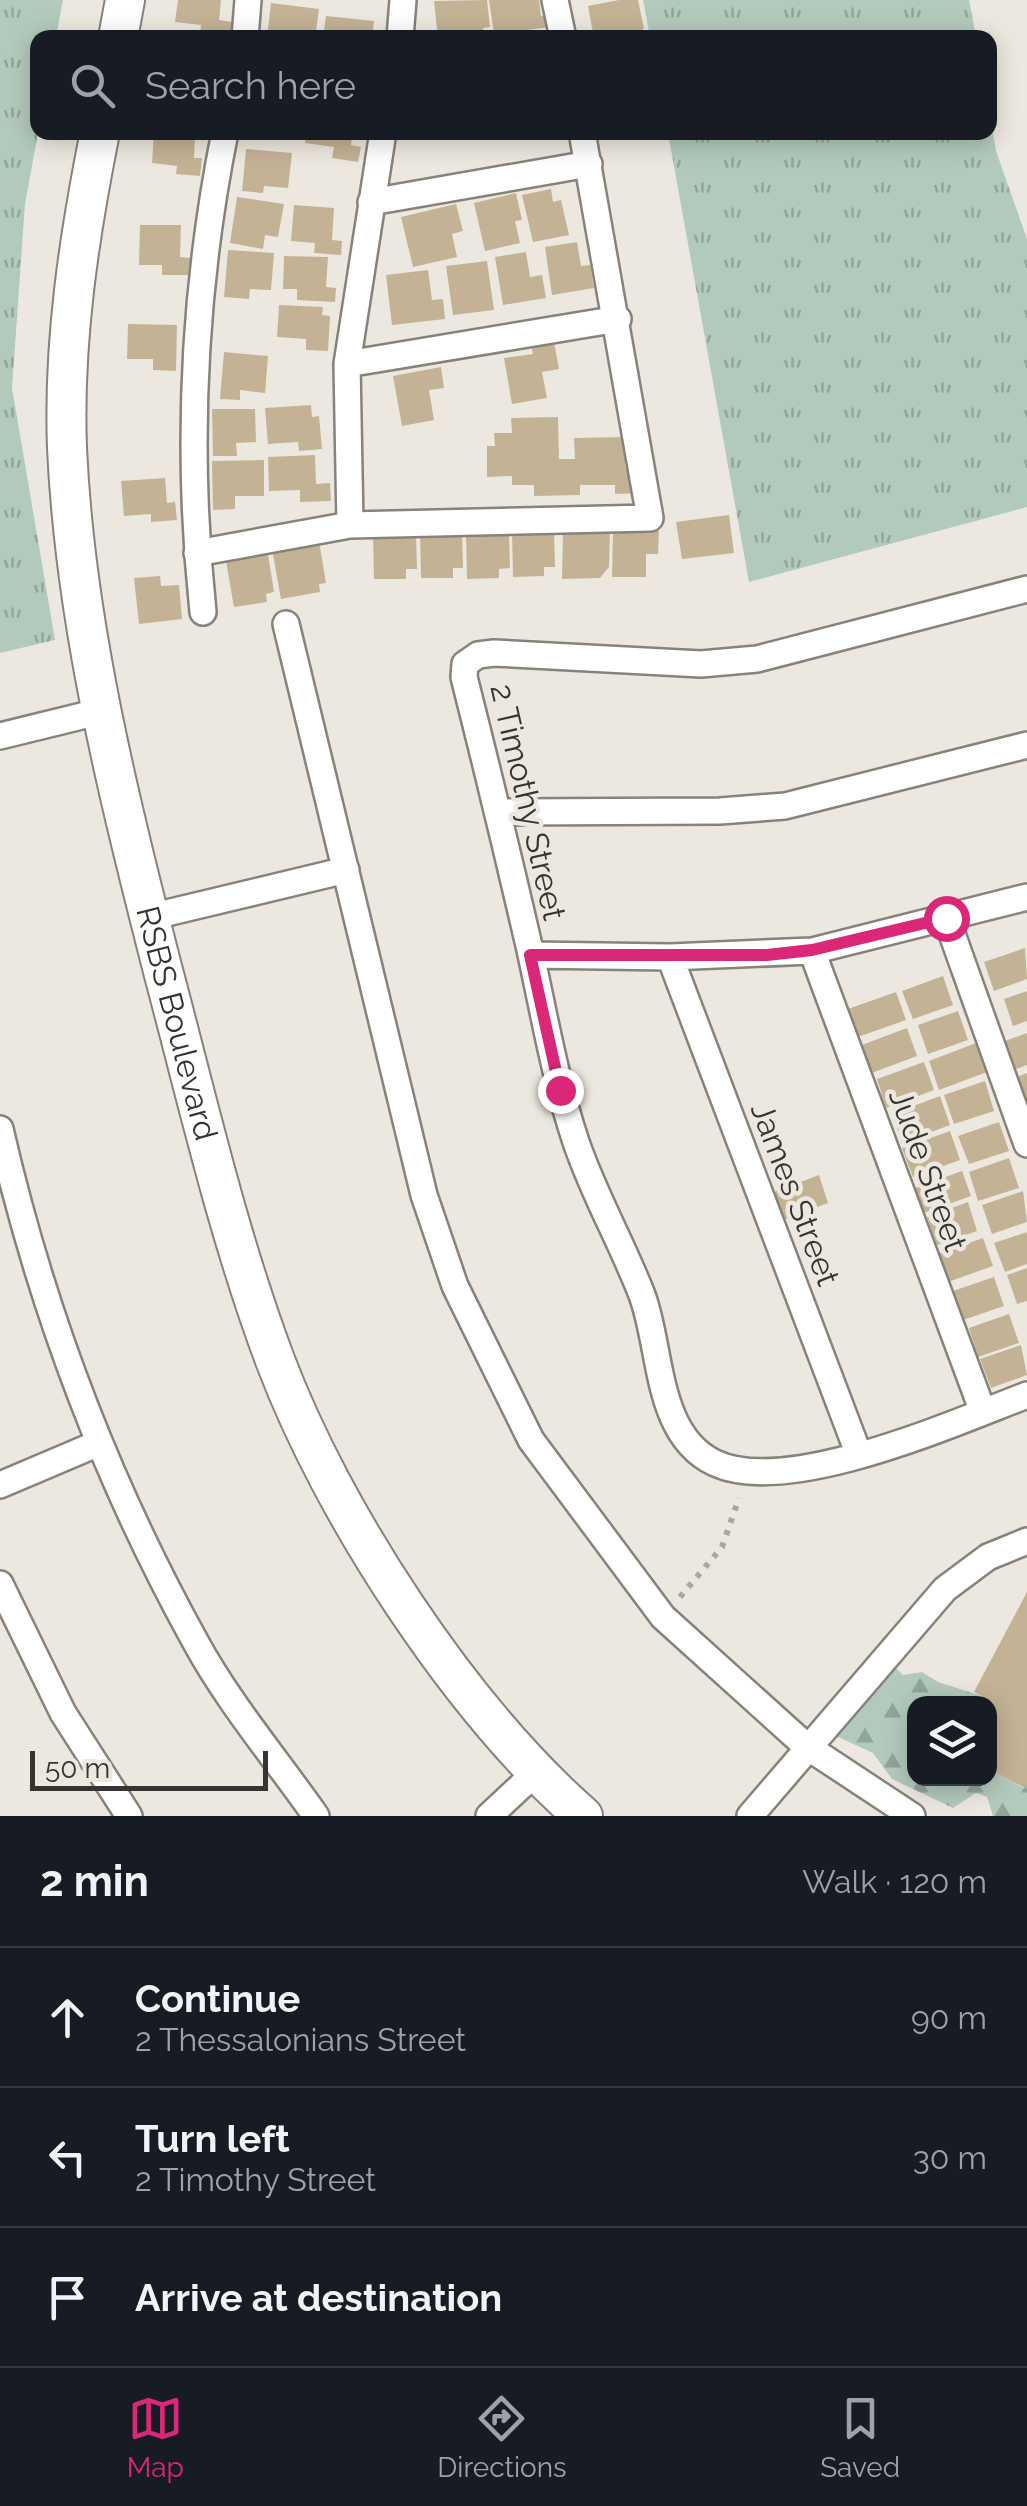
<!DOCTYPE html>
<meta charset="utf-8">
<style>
body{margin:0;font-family:Raleway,sans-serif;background:#20242c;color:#f1f3f6}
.controls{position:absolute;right:30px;bottom:30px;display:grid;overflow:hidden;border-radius:20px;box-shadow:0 5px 25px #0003}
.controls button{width:90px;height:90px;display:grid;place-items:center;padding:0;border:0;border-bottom:2px solid #363941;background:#171b24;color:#f1f3f6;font:50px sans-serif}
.scale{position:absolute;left:30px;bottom:25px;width:238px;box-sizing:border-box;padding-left:10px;border:5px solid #363430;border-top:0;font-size:28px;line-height:35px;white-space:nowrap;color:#363430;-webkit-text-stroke:8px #ede8df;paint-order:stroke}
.stop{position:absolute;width:30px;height:30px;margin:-22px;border:8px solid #db2777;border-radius:50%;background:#fff}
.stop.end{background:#db2777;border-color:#fff;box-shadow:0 2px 10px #0008}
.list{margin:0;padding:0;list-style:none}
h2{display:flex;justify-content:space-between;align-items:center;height:130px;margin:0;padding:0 40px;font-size:42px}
h2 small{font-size:32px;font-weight:400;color:#9ea1a6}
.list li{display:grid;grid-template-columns:65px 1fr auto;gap:30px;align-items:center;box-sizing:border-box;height:140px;padding:0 40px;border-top:2px solid #363941}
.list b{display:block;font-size:38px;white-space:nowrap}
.list p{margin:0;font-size:32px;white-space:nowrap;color:#9ea1a6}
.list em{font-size:32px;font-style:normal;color:#9ea1a6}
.icon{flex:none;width:55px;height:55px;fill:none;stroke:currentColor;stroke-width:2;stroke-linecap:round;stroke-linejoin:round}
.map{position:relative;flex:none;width:1027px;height:1816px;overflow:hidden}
.search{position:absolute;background:#171b24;box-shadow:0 5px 25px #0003;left:30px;right:30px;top:30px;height:110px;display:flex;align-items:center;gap:25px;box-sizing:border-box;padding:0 35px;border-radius:20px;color:#9ea1a6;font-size:38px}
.sheet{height:550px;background:#171b24}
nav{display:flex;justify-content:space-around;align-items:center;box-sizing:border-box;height:140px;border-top:2px solid #363941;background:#171b24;font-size:28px;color:#9ea1a6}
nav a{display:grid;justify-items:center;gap:5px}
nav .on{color:#db2777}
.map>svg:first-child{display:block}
.grass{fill:url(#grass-tufts)}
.forest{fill:url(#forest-firs)}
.building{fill:#c4b295}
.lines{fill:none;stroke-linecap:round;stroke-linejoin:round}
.street-casing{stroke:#87827a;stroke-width:30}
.secondary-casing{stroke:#87827a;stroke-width:42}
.path{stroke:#aba7a0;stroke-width:6;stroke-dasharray:5 8;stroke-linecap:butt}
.street{stroke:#fff;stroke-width:25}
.secondary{stroke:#fff;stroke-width:38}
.route{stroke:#db2777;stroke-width:12}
.labels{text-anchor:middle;stroke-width:9;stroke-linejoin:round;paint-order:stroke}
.street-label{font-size:32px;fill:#363430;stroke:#ede8df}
</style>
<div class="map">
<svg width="1027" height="1816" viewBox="0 0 1027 1816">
<defs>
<pattern id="grass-tufts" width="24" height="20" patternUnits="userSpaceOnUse" patternTransform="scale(2.5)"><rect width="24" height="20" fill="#b2cabc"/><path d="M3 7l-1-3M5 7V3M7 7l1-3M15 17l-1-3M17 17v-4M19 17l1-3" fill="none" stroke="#92a599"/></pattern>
<pattern id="forest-firs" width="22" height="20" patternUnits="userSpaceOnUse" patternTransform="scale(2.5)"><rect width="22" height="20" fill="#b2cabc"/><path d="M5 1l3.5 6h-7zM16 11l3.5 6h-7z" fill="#92a599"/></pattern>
</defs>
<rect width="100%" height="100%" fill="#ede8df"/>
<!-- grass -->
<path class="grass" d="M 0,0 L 63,0 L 56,37 L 38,38 L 38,133 L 25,204 L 12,388 L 55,640 L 0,653 Z
M 643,0 L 969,0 L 976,37 L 650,37 Z
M 990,115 L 996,151 L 1027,239 L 1027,507 L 749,582 L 668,133 L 990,132 Z"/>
<!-- forest -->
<path class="forest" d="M 896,1668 L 903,1675 L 922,1672 L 938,1682 L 982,1696 L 978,1703 L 914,1704 L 914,1778 L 990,1778 L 990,1770 L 1024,1788 L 1027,1784 L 1027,1816 L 993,1816 L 987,1797 L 976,1793 L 953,1808 L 892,1779 L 873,1753 L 836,1736 Z"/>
<!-- building -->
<path class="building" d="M 178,0 L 221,0 L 219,20 L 233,22 L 231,38 L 200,36 L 201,25 L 175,22 Z
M 487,0 L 490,27 L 483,28 L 484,33 L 438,38 L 434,1 Z
M 489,0 L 539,0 L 541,16 L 550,15 L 551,27 L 494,34 Z
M 619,0 L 638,0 L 644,29 L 616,38 L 594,38 L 588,6 Z
M 271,3 L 319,9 L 315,38 L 267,38 Z
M 326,16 L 374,21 L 372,38 L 323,38 Z
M 154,132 L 195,133 L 194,158 L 202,158 L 200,176 L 176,174 L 177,166 L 152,163 Z
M 306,132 L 353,132 L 351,145 L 361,147 L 358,162 L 332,158 L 334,147 L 305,143 Z
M 246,149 L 292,153 L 288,188 L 264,186 L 263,193 L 242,191 Z
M 551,189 L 553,202 L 561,200 L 569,235 L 533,242 L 522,195 Z
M 516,193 L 522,220 L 515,221 L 520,243 L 485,251 L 474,203 Z
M 237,197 L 284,204 L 278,237 L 265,235 L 263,249 L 230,243 Z
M 456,204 L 463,231 L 452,234 L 457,257 L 413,267 L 401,217 Z
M 294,205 L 334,208 L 332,240 L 342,241 L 341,255 L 314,253 L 315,243 L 291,241 Z
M 140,225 L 181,225 L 180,257 L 190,258 L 190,275 L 162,275 L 162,265 L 139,265 Z
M 577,242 L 581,266 L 590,265 L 594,288 L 552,295 L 545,247 Z
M 228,250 L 274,253 L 271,290 L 250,289 L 249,299 L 224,297 Z
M 526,252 L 530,277 L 542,275 L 546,298 L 503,305 L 495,257 Z
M 284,256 L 328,257 L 326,287 L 336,288 L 335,302 L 297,300 L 297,289 L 283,289 Z
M 487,261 L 494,310 L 453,315 L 446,266 Z
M 428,270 L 432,300 L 443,299 L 445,319 L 392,325 L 386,275 Z
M 279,305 L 323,307 L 322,315 L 330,316 L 328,351 L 306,350 L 306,339 L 277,337 Z
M 128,324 L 177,325 L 176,371 L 153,370 L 153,359 L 127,359 Z
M 554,342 L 559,369 L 542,372 L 547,398 L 512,404 L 504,358 L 533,354 L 531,346 Z
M 224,352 L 268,356 L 265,393 L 240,390 L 240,400 L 220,399 Z
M 441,367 L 444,388 L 429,390 L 434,420 L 402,426 L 393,376 Z
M 311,405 L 312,417 L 319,416 L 322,449 L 299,451 L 298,442 L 268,444 L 265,408 Z
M 212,409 L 255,409 L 256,442 L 236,443 L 237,456 L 213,456 Z
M 558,417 L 559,459 L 575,459 L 574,438 L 625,437 L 625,467 L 636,467 L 637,493 L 615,494 L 615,485 L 580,485 L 580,495 L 534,496 L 534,485 L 512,485 L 512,476 L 487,477 L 487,446 L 495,446 L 494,433 L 512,433 L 511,418 Z
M 315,455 L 316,484 L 330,483 L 331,501 L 300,502 L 300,490 L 269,491 L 268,457 Z
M 264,460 L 264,496 L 235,496 L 235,509 L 213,510 L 212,461 Z
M 165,478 L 167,503 L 175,502 L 177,520 L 151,522 L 151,514 L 124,516 L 121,481 Z
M 729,515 L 734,553 L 682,559 L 676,522 Z
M 554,530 L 555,567 L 544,567 L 544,576 L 513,577 L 512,531 Z
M 613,530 L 659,531 L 658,554 L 646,554 L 646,577 L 612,577 Z
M 563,531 L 610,531 L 609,567 L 600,578 L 562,579 Z
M 462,532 L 463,568 L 453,568 L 453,578 L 421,578 L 420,533 Z
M 509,532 L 510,568 L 499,569 L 499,578 L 467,579 L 466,533 Z
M 416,533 L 417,569 L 406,569 L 406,579 L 374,579 L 373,534 Z
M 319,541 L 326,583 L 319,584 L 320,592 L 281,599 L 272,549 Z
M 268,554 L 274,592 L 266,594 L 267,602 L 234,607 L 226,561 Z
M 160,576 L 161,586 L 179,585 L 182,619 L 139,624 L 134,578 Z
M 1025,948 L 1027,979 L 994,991 L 984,962 Z
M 943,976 L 953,1005 L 913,1019 L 902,991 Z
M 1027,991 L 1027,1021 L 1013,1026 L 1004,999 Z
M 896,992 L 906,1020 L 858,1037 L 848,1009 Z
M 958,1011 L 968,1040 L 928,1054 L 918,1025 Z
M 907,1028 L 917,1056 L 869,1074 L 859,1046 Z
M 1027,1033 L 1027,1065 L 1014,1070 L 1005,1041 Z
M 976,1043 L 987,1072 L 939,1090 L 929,1061 Z
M 924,1062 L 934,1090 L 886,1108 L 877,1079 Z
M 1027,1073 L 1027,1105 L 1024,1106 L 1014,1078 Z
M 985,1081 L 994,1111 L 954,1124 L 944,1095 Z
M 940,1096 L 950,1125 L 902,1143 L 892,1114 Z
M 999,1122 L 1009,1151 L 969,1164 L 958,1136 Z
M 950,1131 L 960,1160 L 913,1177 L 902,1148 Z
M 1009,1158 L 1019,1188 L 978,1201 L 969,1172 Z
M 962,1171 L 971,1196 L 924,1213 L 915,1188 Z
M 819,1175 L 828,1203 L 781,1221 L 771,1193 Z
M 1023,1191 L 1027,1222 L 992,1234 L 982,1205 Z
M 968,1202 L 977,1231 L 937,1245 L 927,1217 Z
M 1027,1232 L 1027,1264 L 1005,1272 L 994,1243 Z
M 983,1238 L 993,1266 L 945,1283 L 936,1255 Z
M 1027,1268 L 1027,1301 L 1017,1304 L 1007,1275 Z
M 994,1277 L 1004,1306 L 963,1320 L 953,1291 Z
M 1009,1314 L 1019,1343 L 978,1357 L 969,1328 Z
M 1021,1345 L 1027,1375 L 991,1388 L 980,1359 Z
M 1027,1592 L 1027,1784 L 1025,1788 L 990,1770 L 990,1704 L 978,1704 L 982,1696 L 974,1692 Z"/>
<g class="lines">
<defs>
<path id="street" d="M 555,0 L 563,38
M 245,38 L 248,0
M 400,38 L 403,0
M 371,202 L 589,164
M 347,364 L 618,319
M 350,525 L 347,364 L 383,132
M 197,553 L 350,525 L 650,518 L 582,132
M 1027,589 L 757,659 L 701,664 L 494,653 L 478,655 L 465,664 L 464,677 C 487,768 509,859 530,950 C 544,1014 555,1079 576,1142 C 594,1195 622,1243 642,1295 C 662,1348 655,1435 715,1463 C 787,1497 954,1423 1027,1395
M 203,612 C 186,451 193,291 225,132
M 286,624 L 424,1195 L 455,1286 L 531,1440 L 663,1617 L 806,1746 L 912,1816
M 0,736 L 102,711
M 498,812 L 720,811 L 785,806 L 1027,745
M 150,917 L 346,870
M 946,917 L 1027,1144
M 812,951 L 983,1412
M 531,955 L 670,957 L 812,951 L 1027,897
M 670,957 L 859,1455
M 0,1129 C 41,1308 106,1480 195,1641 C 228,1702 276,1759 316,1816
M 0,1485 L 99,1443
M 0,1584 L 63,1713 L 129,1816
M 489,1816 L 535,1773
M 750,1816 L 945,1589 L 988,1557 L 1027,1541"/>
<g id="secondary">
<path d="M 118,38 L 125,0"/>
<path id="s1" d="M 100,132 C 79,237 63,342 67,448 C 75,624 119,798 162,967 C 197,1098 227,1232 275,1360 C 333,1514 460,1708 583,1816"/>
</g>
</defs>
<!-- street casing -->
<use href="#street" class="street-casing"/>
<!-- secondary casing -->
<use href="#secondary" class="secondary-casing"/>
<!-- path -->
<path class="path" d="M 680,1597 L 722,1547 L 739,1498"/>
<!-- street -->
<use href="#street" class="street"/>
<!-- secondary -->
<use href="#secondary" class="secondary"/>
</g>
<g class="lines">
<!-- route -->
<path class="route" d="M 560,1090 L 530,955 L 767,955 L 812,950 L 946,918"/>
</g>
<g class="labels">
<!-- street labels -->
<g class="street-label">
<text transform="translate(528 802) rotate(77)" y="11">2 Timothy Street</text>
<text dy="11" stroke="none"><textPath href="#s1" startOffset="905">RSBS Boulevard</textPath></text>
<text transform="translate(928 1170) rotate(70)" y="11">Jude Street</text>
<text transform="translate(795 1194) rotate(69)" y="11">James Street</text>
</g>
</g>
</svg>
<div class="controls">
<button><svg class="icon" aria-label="layers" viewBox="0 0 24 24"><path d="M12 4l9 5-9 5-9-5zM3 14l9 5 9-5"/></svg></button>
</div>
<div class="scale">50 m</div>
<div class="stop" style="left:946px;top:918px"></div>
<div class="stop end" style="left:560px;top:1090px"></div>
<div class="search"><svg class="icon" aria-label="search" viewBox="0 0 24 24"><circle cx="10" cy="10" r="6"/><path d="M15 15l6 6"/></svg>Search here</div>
</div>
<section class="sheet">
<h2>2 min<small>Walk · 120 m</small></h2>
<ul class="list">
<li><svg class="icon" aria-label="ahead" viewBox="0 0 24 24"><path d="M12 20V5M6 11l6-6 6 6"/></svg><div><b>Continue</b><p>2 Thessalonians Street</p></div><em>90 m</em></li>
<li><svg class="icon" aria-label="left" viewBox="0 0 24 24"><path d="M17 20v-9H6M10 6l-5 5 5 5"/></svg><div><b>Turn left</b><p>2 Timothy Street</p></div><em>30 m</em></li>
<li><svg class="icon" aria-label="arrive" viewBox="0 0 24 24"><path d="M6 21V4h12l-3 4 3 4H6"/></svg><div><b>Arrive at destination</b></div></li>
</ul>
</section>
<nav>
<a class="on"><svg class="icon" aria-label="map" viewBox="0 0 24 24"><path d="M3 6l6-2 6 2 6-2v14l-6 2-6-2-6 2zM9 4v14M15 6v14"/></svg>Map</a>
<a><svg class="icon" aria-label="directions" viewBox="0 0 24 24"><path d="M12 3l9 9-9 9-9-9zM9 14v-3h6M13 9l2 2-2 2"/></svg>Directions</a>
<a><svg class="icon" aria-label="saved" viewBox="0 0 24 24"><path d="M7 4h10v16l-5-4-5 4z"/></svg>Saved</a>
</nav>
